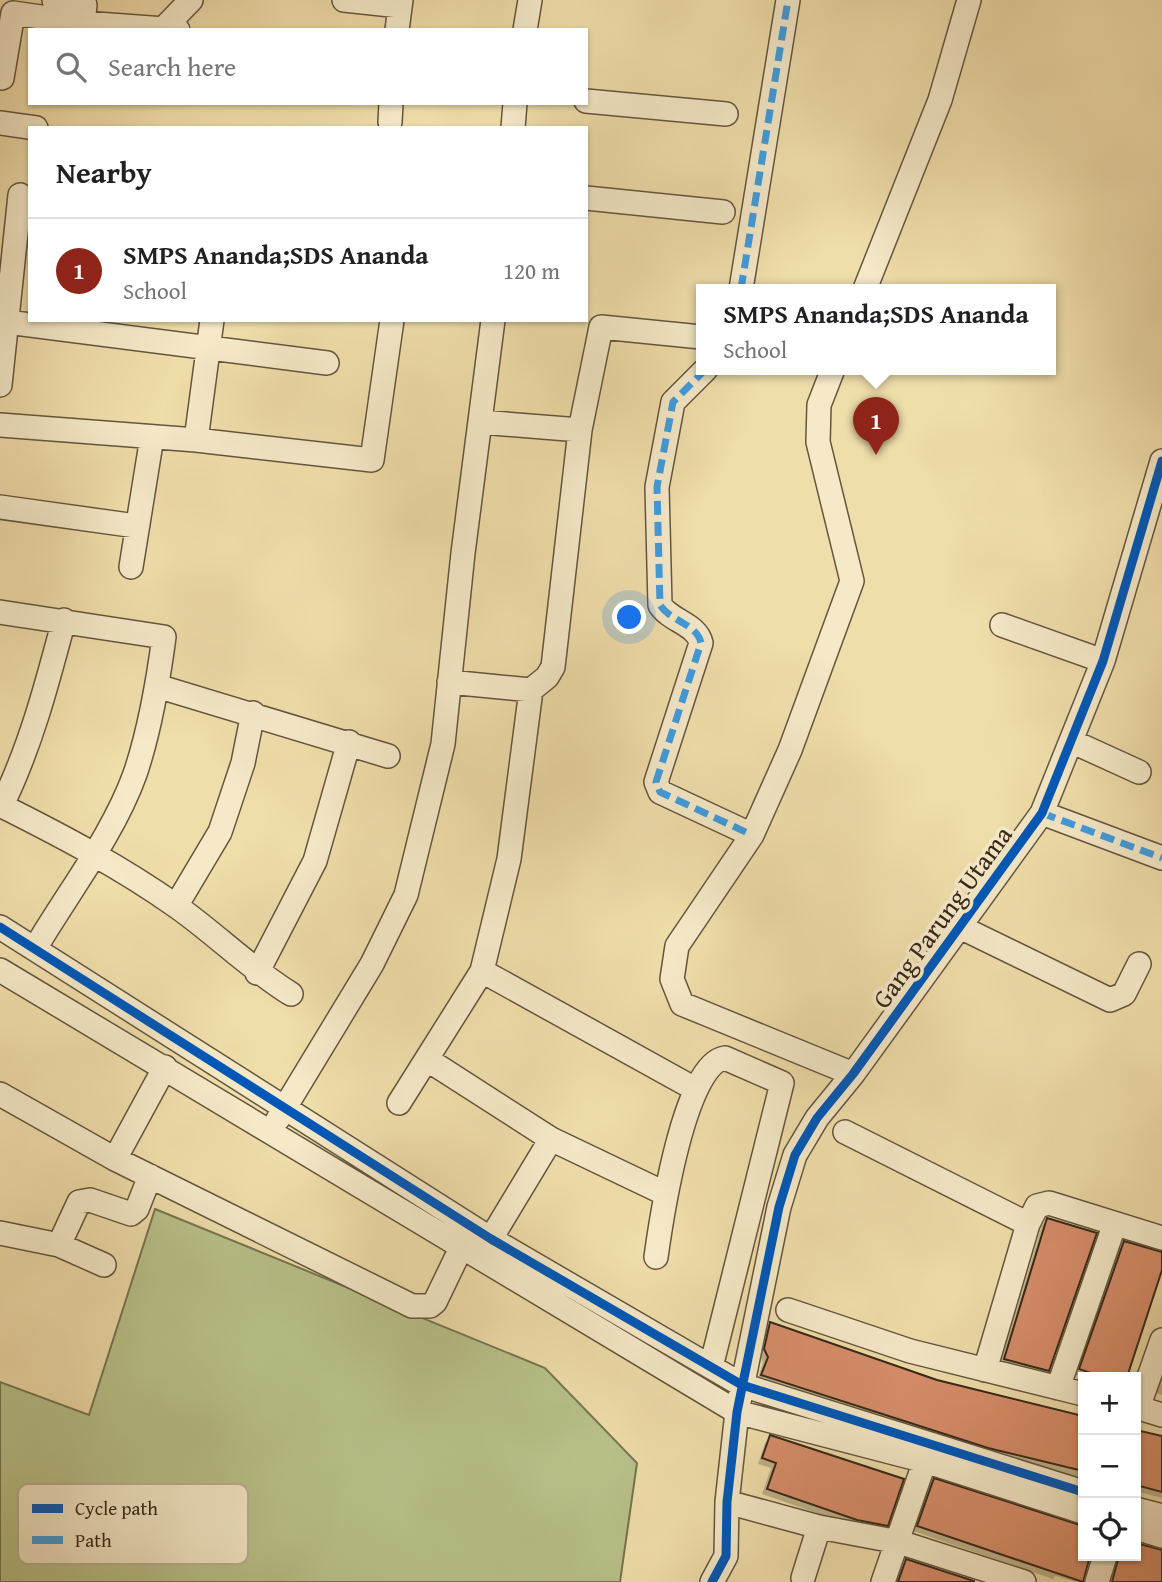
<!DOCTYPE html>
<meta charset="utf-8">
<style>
body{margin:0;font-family:"Gentium Book Plus",serif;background:#f6f6f6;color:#202124}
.controls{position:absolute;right:21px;bottom:21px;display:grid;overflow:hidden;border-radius:0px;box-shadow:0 2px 5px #0004}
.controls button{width:63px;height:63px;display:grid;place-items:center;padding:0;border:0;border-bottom:2px solid #e0e0e0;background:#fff;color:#202124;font:35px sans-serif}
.you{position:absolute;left:630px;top:618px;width:24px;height:24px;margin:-18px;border:5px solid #fff;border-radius:50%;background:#1a73e8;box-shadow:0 0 0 10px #1a73e833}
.badge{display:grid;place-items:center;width:46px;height:46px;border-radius:50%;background:#8f2418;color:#fff;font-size:23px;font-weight:700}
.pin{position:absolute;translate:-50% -58px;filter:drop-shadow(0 2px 4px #0008)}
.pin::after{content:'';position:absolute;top:37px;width:24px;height:21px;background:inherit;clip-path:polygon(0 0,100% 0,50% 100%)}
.popup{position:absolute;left:696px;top:284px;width:360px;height:91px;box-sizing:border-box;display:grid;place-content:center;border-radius:0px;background:#fff;filter:drop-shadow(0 2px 5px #0005);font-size:23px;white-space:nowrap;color:#757577}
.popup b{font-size:26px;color:#202124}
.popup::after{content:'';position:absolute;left:50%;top:100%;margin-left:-14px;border:14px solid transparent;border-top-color:#fff}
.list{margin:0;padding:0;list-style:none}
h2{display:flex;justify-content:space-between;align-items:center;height:91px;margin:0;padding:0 28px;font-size:30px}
h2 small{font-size:23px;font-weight:400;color:#757577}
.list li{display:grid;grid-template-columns:46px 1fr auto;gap:21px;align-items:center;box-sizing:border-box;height:105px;padding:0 28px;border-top:2px solid #e0e0e0}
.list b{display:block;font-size:26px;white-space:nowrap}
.list p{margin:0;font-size:23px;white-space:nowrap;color:#757577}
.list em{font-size:23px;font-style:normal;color:#757577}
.icon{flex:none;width:38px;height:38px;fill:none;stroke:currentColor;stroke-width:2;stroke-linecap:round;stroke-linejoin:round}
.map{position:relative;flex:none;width:1162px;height:1582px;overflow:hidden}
.search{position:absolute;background:#fff;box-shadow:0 2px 5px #0004;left:28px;top:28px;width:560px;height:77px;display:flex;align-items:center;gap:18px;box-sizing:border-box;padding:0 24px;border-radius:0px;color:#757577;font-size:26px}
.panel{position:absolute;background:#fff;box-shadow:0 2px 5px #0004;left:28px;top:126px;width:560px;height:196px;border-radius:0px}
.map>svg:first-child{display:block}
.green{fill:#b8c189;stroke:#767451;stroke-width:2}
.shadow{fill:#0003}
.building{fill:#d68d6a;stroke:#352819;stroke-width:2}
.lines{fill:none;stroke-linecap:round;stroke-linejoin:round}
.minor-casing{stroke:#64553d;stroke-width:26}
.minor{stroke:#f5e9c8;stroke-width:23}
.quiet{stroke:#3e9cdf;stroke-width:7;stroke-dasharray:14 7;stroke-linecap:butt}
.cycleway-casing{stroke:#f5e9c8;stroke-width:13}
.cycleway{stroke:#0057b8;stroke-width:9}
.labels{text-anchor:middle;stroke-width:7;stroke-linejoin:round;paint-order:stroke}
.street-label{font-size:26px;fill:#352819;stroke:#f5e9c8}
.key{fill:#f5e9c8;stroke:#bbaf94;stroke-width:2}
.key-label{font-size:19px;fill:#352819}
</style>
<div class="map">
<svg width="1162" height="1582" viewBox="0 0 1162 1582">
<rect width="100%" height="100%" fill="#efddaa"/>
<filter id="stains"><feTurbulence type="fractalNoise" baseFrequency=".00286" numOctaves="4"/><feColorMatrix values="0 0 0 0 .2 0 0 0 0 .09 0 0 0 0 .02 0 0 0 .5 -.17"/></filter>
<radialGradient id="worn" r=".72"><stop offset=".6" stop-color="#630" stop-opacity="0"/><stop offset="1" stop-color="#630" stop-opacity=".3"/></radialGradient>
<!-- green -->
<path class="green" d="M 155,1209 L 545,1368 L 637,1463 L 620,1582 L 0,1582 L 0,1382 L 89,1415 Z"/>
<!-- shadow -->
<path class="shadow" d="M 1047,1220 L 1047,1370 L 1042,1375 L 1000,1364 L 1042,1225 Z
M 1124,1243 L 1162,1253 L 1162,1264 L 1125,1377 L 1075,1375 L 1119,1248 Z
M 770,1324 L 937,1381 L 1083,1418 L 1083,1478 L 982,1452 L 757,1381 L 763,1363 L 760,1355 L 765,1329 Z
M 1162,1374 L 1162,1395 L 1156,1393 Z
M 1136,1431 L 1162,1438 L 1162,1498 L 1136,1491 Z
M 771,1437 L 886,1525 L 881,1530 L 851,1525 L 762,1494 L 771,1468 L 758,1464 L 765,1443 Z
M 934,1480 L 1083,1529 L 1083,1556 L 1090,1556 L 1082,1577 L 1077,1582 L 1055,1576 L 1053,1579 L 913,1531 L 929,1486 Z
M 1136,1544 L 1162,1551 L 1162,1582 L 1108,1582 L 1111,1556 L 1136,1556 Z
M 906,1561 L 970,1582 L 894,1582 Z"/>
<!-- building -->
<path class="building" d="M 1047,1218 L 1097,1233 L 1049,1371 L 1004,1359 Z
M 1124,1241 L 1162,1252 L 1162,1270 L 1127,1377 L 1102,1377 L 1079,1369 Z
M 770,1322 L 937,1380 L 1083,1416 L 1083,1471 L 988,1448 L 761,1375 L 768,1357 L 764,1349 Z
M 1136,1430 L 1162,1436 L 1162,1492 L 1136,1485 Z
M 770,1435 L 904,1479 L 888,1526 L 857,1520 L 767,1489 L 776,1463 L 762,1458 Z
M 934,1478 L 1083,1526 L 1083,1556 L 1090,1556 L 1083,1582 L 917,1526 Z
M 1136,1543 L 1162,1550 L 1162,1582 L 1112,1582 L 1119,1556 L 1136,1556 Z
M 906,1559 L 974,1581 L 974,1582 L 898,1582 Z"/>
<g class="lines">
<defs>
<path id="minor" d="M 54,0 L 85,5 L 83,23
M 344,0 L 400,6
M 165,27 L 191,0
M 397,30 L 401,0
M 525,30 L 530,0
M 2,78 L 13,13 L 83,23 L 178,30
M 586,101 L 726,114
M 390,122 L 391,103
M 0,123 L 36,128
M 513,128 L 515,103
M 586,198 L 723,212
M 741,289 L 788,0
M 865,289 L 940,100 L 969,0
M 7,322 L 327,363
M 706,369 L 673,402 L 657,487 L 660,605 C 670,621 697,624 701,643 L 656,782 L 660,792 L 752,835
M 833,369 L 819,405 L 818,442 L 852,581 L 790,750 L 752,835 L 677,946 L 672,979 L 682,1004 L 853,1074
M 0,385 L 20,195
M 480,422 L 580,430
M 0,425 L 196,440 L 372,460 L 392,320
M 196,440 L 212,320
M 0,507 L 136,526
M 131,567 L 152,437
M 0,612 L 164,637 C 158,682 150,730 135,774 C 113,835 69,891 36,947
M 1002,625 L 1103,661
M 449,682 L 531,690 L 547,677 L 553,667 L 580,430 L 601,327 L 701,337
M 157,686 L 388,756
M 1071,741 L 1139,772
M 0,805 C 60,835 121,867 176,906 C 216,934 249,968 291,994
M 2,805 C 31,745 47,684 64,620
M 1042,813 L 1162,858
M 176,906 L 220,832 L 243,763 L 253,713
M 0,927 L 491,1239 L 742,1385 L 1083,1492
M 960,927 L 1110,1000 L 1124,994 L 1139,964
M 0,970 L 737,1412 L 925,1461 L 1083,1512
M 482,971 L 695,1089
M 257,973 L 315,861 L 349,742
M 428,1060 L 551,1139 L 664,1193
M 0,1094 L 115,1159 L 412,1306 L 430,1306 L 435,1302 L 461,1248
M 399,1103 L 482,971 L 509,859 L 531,690
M 278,1119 L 372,964 L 406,895 L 443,744 L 463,553 L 493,320
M 845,1132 L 1028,1224
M 115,1159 L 165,1067
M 0,1233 L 59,1245 L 79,1202 L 90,1200 L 131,1214 L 137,1209 L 150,1176
M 59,1245 L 104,1265
M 484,1250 L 551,1139
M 656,1257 C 661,1221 684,1064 725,1058 L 782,1083 L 711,1367
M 788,1310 L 910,1351 L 1083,1394
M 985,1370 L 1028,1224 L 1037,1206 L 1049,1203 L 1162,1238
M 1058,1388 L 1114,1226
M 1136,1407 L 1162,1415
M 1138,1408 L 1162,1340
M 727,1502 L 819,1527 L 899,1542 L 1024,1582
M 1136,1509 L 1162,1516
M 1136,1528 L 1162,1536
M 803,1578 L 819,1527
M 712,1582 L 726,1556 L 727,1502 L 737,1412 L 779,1207 L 795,1155 L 817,1118 L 853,1074 L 1042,813 L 1103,661 L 1162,461
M 883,1582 L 929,1449
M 1097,1582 L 1105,1556"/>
</defs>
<!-- minor casing -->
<use href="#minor" class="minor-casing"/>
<!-- minor -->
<use href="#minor" class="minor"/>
<!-- quiet -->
<path class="quiet" d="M 741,289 L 788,0
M 706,369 L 673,402 L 657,487 L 660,605 C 670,621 697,624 701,643 L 656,782 L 660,792 L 752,835
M 1042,813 L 1162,858"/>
<defs>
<path id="cycleway" d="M 0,927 L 491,1239 L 742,1385 L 1083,1492
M 712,1582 L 726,1556 L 727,1502 L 737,1412 L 779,1207 L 795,1155 L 817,1118 L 853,1074 L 1042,813 L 1103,661 L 1162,461"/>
</defs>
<!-- cycleway casing -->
<use href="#cycleway" class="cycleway-casing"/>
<!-- cycleway -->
<use href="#cycleway" class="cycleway"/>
</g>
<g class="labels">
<!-- street labels -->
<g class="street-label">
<text transform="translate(942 917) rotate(-54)" y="9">Gang Parung Utama</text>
</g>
</g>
<!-- legend -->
<rect x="18" y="1484" width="230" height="80" rx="10" class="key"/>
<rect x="32" y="1504" width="31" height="9" fill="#0057b8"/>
<rect x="32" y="1536" width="31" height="8" fill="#3e9cdf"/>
<g class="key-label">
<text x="75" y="1515">Cycle path</text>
<text x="75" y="1547">Path</text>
</g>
<rect width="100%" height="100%" filter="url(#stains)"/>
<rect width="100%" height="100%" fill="url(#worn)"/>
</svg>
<div class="controls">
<button>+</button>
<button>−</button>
<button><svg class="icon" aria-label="locate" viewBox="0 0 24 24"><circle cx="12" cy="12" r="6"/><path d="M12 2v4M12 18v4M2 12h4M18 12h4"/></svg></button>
</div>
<div class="you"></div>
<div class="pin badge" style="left:876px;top:455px">1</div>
<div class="popup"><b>SMPS Ananda;SDS Ananda</b>School</div>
<div class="search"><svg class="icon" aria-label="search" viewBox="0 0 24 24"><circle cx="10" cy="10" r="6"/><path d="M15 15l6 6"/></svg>Search here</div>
<section class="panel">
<h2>Nearby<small></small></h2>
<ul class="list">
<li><span class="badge">1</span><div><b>SMPS Ananda;SDS Ananda</b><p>School</p></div><em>120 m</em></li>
</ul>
</section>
</div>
